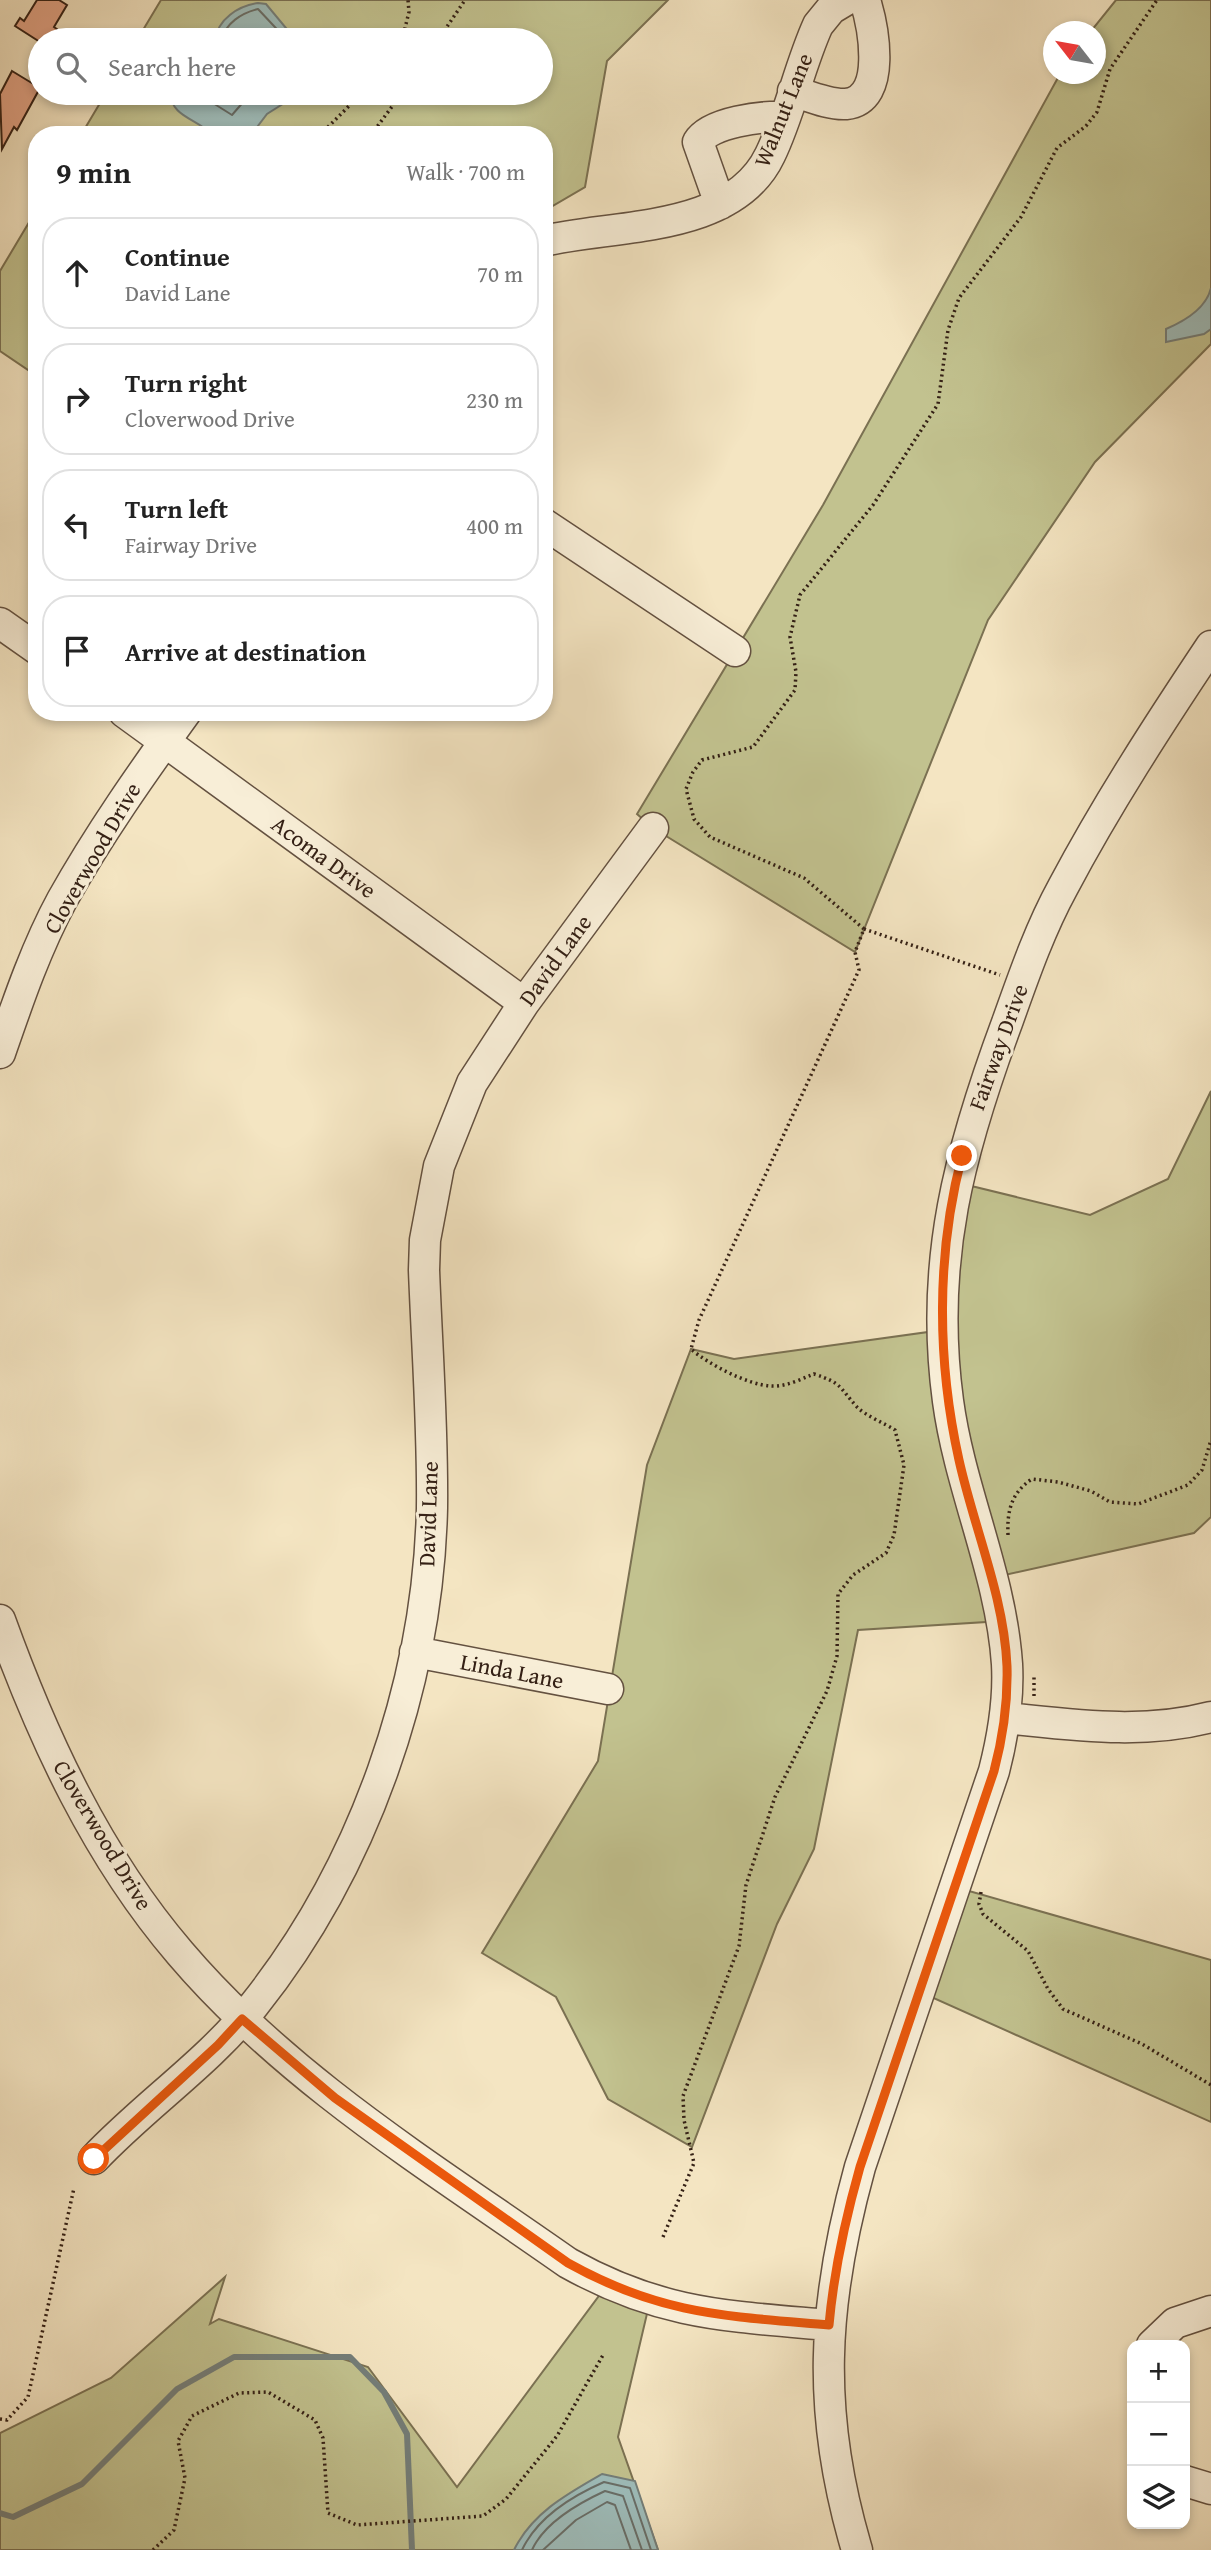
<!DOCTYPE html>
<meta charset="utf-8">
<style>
body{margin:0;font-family:"Gentium Book Plus",serif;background:#f6f6f6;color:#222}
.controls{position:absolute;right:21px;bottom:21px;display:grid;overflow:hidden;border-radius:14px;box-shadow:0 4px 10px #0003}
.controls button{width:63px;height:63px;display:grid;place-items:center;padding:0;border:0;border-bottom:2px solid #e0e0e0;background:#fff;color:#222;font:35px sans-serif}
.compass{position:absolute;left:1043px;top:21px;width:63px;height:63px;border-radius:50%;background:#fff;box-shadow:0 4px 10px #0003;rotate:301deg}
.stop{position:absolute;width:21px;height:21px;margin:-16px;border:5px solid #ea580c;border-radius:50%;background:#fff}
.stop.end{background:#ea580c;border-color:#fff;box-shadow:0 2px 7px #0008}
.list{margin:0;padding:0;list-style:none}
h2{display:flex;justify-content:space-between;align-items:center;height:91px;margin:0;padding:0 28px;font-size:30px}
h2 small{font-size:23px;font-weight:400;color:#767676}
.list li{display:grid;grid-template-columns:46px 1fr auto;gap:21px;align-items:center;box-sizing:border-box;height:112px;margin:0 14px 14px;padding:0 14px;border:2px solid #e0e0e0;border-radius:28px}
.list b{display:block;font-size:26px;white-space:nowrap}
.list p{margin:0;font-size:23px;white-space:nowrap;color:#767676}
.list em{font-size:23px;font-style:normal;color:#767676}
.icon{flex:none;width:38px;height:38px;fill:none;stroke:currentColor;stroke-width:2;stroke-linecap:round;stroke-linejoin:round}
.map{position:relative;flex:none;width:1211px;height:2550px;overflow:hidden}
.search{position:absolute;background:#fff;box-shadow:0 4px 10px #0003;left:28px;top:28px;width:525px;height:77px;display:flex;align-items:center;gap:18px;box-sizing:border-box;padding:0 24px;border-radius:38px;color:#767676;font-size:26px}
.panel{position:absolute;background:#fff;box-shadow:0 4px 10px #0003;left:28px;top:126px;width:525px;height:595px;border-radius:28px}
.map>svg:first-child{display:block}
.green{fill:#c2c28f;stroke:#7b7152;stroke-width:2}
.water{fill:#9ebdbb;stroke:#747e79;stroke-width:2}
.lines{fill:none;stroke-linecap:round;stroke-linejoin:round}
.shore{stroke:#696e68;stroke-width:2}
.stream{stroke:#747e79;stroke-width:6}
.building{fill:#e2a385;stroke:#342015;stroke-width:2}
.minor-casing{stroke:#645140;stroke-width:33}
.path{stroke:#342015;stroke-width:3.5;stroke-dasharray:2 3.5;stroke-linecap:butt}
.minor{stroke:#f8eed7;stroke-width:30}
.route{stroke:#ea580c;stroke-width:9}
.labels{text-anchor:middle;stroke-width:6;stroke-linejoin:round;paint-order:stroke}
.street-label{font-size:23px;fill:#342015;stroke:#f8eed7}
</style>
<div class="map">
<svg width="1211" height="2550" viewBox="0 0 1211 2550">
<rect width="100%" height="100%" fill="#f4e5c2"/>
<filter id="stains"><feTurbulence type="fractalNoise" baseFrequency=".00286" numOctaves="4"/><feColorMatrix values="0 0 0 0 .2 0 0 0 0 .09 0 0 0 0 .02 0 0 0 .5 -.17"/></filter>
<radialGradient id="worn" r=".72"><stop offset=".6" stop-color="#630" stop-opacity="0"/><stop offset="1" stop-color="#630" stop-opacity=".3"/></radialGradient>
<!-- green -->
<path class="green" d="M 161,0 L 668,0 L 607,61 L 585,187 L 544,211 L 544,135 L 81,135 L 106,93 L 541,93 L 541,40 L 137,40 Z
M 1116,0 L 1211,0 L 1211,344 L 1095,462 L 988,620 L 855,952 L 653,828 L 637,814 L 823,505 L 1060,74 L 1096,74 L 1096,32 L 1091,31 Z
M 37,209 L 37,376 L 0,351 L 0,271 Z
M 1211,1091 L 1211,1517 L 1194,1533 L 991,1578 L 1002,1621 L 858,1630 L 814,1849 L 777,1924 L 692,2147 L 608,2099 L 556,1997 L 482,1953 L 598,1761 L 647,1465 L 691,1349 L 734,1359 L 942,1330 L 955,1182 L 1090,1215 L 1168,1179 Z
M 955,1887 L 1211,1960 L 1211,2122 L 920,1992 Z
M 225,2277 L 210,2324 L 219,2319 L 368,2367 L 457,2487 L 607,2285 L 650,2301 L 618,2437 L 658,2550 L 0,2550 L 0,2433 L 111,2378 Z"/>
<!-- water -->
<path class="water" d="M 258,3 L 266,4 L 296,40 L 215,40 C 218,19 238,6 258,3 Z
M 171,93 L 300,93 L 267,114 L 251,135 L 212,135 C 199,119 170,117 171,93 Z
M 1211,288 L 1211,329 L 1204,334 L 1166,342 L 1166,329 C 1185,321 1206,309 1211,288 Z
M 602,2474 L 635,2481 L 658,2550 L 514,2550 C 532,2513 567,2494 602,2474 Z"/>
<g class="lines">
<!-- shore -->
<path class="shore" d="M 222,40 C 225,23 242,13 258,9 L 287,40
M 197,93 L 232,115 L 251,93
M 522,2550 C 537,2518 572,2496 604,2482 L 630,2488 L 651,2550
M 532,2550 C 544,2523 579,2503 605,2491 L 623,2496 L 642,2550
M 543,2550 L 576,2520 L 607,2502 L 615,2505 L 631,2550"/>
<!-- stream -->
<path class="stream" d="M 0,2513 L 13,2517 L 82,2484 L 177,2389 L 234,2357 L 350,2357 L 384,2392 L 407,2434 L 412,2550"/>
</g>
<!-- building -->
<path class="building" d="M 37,0 L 59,0 L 67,5 L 54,27 L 61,32 L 57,40 L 40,42 L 15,26 L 20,18 L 24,21 Z
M 12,71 L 40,88 L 17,130 L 14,127 L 2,149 L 0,94 Z"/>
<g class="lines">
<defs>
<path id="minor" d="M 793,91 C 809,96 829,105 846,104 C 888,100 873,26 865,0
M 720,204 L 698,142 C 710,122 762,116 784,117
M 544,241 C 615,224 733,233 770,155 C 790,114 799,67 818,25 L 831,9 L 846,0
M 544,524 L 735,651
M 0,623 L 37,649
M 124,712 L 524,1003
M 0,1053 C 18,1001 36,948 62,900 C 99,834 142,773 186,712
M 0,1620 C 43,1739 97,1856 180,1953 C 288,2080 433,2168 568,2263 C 661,2315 726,2316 829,2325
M 415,1652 L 608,1689
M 1005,1718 C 1075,1725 1142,1735 1211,1717
M 94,2159 C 145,2105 208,2063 254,2005 C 364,1867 428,1684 432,1508 C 433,1429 427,1349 424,1270 L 425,1240 L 439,1166 L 472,1083 L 524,1003 L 653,828
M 1152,2345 L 1175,2323 L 1211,2311
M 1185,2481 L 1211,2489
M 857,2550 C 816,2413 822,2304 860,2167 L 994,1771 C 1003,1736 1009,1700 1007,1664 C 1001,1574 960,1490 948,1401 C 929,1261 960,1149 1008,1020 C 1024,975 1040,929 1063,887 C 1107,804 1159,724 1211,646"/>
</defs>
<!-- minor casing -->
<use href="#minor" class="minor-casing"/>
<!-- path -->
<path class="path" d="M 402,40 L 409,12 L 408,0
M 438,40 L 465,0
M 320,135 L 362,93
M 371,135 L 402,93
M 864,929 L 1000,975
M 1008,1535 C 1007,1511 1011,1493 1032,1479 L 1058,1482 L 1091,1491 L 1110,1502 L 1138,1504 L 1188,1485 L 1202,1470 L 1211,1440
M 1034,1696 L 1034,1677
M 981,1892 L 979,1904 L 983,1914 L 1028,1951 L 1048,1989 L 1063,2009 L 1142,2044 L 1211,2085
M 663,2237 L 694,2163 L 684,2120 L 683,2096 L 739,1946 L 746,1885 L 775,1797 L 827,1691 L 837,1656 L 838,1594 L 853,1575 L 886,1553 L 894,1535 L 904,1465 L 895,1430 C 884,1423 866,1416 857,1407 C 839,1387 842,1383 814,1374 C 801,1379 786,1387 771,1386 C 748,1385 708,1364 691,1349 L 699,1320 L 859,970 L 855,952 L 864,929 L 804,878 L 710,837 L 694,819 L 686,789 L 693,772 L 702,760 L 753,747 L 795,690 L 796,672 L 790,637 L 800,595 L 873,505 L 938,404 L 948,330 L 959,298 L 1021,217 L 1057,148 L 1086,126 L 1097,112 L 1110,69 L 1157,0
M 0,2419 L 7,2420 L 28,2397 L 74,2188
M 153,2550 L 174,2530 L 185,2478 L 178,2441 L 192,2416 L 239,2393 L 268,2392 L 315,2420 L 323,2438 L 328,2513 L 357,2525 L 483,2516 L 506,2499 L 557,2436 L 603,2355"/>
<!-- minor -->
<use href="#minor" class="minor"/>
</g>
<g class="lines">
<!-- route -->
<path class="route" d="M 94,2159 L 218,2045 L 242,2019 L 335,2098 L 568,2263 C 661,2315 726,2316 829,2325 C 834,2270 845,2220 860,2167 L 994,1771 C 1003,1737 1008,1702 1007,1666 C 1004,1596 974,1528 959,1460 C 937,1361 936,1255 962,1156"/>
</g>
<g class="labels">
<!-- street labels -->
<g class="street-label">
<text transform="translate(783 110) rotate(-68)" y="8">Walnut Lane</text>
<text transform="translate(324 857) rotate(36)" y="8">Acoma Drive</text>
<text transform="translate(92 858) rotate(-60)" y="8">Cloverwood Drive</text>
<text transform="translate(555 960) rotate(-54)" y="8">David Lane</text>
<text transform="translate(998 1047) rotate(-70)" y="8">Fairway Drive</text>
<text transform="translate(428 1514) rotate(-88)" y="8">David Lane</text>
<text transform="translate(512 1671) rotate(11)" y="8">Linda Lane</text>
<text transform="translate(103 1835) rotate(59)" y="8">Cloverwood Drive</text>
</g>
</g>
<rect width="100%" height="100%" filter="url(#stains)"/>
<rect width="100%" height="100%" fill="url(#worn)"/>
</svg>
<div class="controls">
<button>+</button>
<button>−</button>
<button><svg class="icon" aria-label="layers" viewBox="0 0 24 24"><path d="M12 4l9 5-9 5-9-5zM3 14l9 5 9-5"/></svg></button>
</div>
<svg class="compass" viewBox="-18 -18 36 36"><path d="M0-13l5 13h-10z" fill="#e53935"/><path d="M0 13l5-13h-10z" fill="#767676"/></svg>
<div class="stop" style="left:94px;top:2159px"></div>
<div class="stop end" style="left:962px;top:1156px"></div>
<div class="search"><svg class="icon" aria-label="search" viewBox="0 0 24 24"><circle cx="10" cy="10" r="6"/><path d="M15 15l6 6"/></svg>Search here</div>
<section class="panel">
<h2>9 min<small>Walk · 700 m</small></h2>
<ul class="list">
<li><svg class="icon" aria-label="ahead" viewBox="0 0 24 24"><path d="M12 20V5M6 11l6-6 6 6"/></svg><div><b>Continue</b><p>David Lane</p></div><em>70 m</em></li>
<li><svg class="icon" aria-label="right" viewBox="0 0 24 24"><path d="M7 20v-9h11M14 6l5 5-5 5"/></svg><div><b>Turn right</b><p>Cloverwood Drive</p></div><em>230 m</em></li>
<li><svg class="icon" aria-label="left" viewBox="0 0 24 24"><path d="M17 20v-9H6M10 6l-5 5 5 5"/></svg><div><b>Turn left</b><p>Fairway Drive</p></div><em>400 m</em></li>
<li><svg class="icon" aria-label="arrive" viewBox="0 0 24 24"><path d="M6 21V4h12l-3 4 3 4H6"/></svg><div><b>Arrive at destination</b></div></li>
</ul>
</section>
</div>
